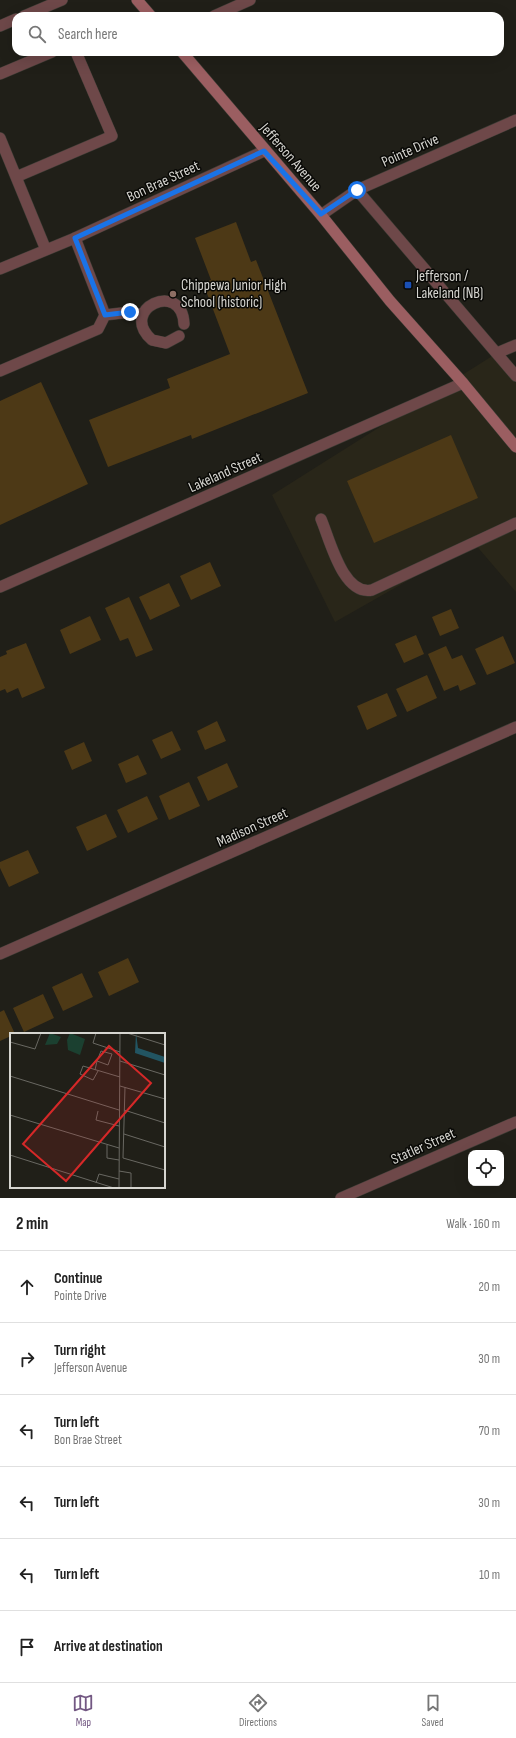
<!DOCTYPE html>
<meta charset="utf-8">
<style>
body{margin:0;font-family:"Sofia Sans Condensed",sans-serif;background:#f2f2f2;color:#222}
.controls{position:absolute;right:12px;bottom:12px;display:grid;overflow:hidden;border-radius:8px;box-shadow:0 4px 16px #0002}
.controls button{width:36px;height:36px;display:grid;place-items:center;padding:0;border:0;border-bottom:1px solid #e0e0e0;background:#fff;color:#222;font:20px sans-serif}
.stop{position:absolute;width:12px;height:12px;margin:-9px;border:3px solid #1a73e8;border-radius:50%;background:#fff}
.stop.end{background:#1a73e8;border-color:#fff;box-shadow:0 1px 4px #0008}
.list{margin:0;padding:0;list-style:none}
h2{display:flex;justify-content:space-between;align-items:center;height:52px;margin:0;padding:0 16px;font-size:17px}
h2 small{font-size:13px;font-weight:400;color:#767676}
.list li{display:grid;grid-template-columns:26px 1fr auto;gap:12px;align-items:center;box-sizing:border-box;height:72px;padding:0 16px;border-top:1px solid #e0e0e0}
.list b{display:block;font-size:15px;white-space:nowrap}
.list p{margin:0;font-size:13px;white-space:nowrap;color:#767676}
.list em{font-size:13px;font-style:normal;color:#767676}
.icon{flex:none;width:22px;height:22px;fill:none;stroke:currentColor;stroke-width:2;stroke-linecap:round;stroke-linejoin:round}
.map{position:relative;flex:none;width:516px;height:1198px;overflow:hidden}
.search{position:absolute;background:#fff;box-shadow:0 4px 16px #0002;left:12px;right:12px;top:12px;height:44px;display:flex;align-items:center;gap:10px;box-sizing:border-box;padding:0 14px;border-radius:12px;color:#767676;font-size:15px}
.sheet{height:484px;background:#fff}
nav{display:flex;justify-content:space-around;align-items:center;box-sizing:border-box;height:56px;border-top:1px solid #e0e0e0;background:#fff;font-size:11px;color:#767676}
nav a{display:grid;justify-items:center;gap:2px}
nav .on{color:#735883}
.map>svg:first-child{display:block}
.built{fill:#292619}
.building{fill:#4d3916}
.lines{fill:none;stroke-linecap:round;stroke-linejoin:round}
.service-casing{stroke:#3d3c35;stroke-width:12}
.minor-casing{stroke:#3d3c35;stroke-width:12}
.secondary-casing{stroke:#3d3c35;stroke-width:12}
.service{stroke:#6e4849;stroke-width:11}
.minor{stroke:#6e4849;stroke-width:11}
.secondary{stroke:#9b5e61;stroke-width:11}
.route{stroke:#1a73e8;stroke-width:5}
.transit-dot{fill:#1a4fb4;stroke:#090906;stroke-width:1.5}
.education-dot{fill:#8d6e63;stroke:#090906;stroke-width:1.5}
.labels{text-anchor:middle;stroke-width:3;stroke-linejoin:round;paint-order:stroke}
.street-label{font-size:15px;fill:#d6d5d0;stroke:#090906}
.poi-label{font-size:15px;fill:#d6d5d0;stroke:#090906;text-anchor:start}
.inset-road{fill:none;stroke:#696862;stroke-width:1}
.view{fill:#d62828;fill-opacity:0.15;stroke:#d62828;stroke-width:2}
.inset-edge{fill:none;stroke:#d6d5d0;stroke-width:2}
</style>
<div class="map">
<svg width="516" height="1198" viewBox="0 0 516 1198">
<rect width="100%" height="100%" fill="#201f18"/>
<!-- built -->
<path class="built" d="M 497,353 L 516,380 L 516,592 L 474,543 L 335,622 L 272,495 Z"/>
<!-- building -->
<path class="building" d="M 236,222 L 251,262 L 256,260 L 308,393 L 192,439 L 191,435 L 108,467 L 89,420 L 170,388 L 167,379 L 230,354 L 203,283 L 211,280 L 195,238 Z
M 41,382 L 88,484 L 0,525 L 0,401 Z
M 451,435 L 478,498 L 374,543 L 347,481 Z
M 210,562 L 221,586 L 191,600 L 180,576 Z
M 169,583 L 180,606 L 150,620 L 139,597 Z
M 129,597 L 153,650 L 136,657 L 128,638 L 120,641 L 105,608 Z
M 451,609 L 459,628 L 440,636 L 432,617 Z
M 90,616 L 101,640 L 70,654 L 60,630 Z
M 416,635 L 424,654 L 404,663 L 395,644 Z
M 503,636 L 515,663 L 487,675 L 475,649 Z
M 26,643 L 45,688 L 22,698 L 18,688 L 7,693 L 5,689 L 0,691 L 0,657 L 7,654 L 6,651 Z
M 446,646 L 452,659 L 462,655 L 476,684 L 460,691 L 458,685 L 444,691 L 428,654 Z
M 427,675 L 437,698 L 407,712 L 396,689 Z
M 387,693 L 397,716 L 367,730 L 357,706 Z
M 217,721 L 226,741 L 205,750 L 197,731 Z
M 172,731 L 181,750 L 161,759 L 152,740 Z
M 84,742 L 92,761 L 72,770 L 64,751 Z
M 138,755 L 147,774 L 126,783 L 118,764 Z
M 227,763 L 238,787 L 208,801 L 197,777 Z
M 189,782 L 200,806 L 169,820 L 159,796 Z
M 147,796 L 158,819 L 128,833 L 117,810 Z
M 106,814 L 117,837 L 87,851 L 76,827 Z
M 28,850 L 39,873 L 9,887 L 0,868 L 0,862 Z
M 128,958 L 139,982 L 109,996 L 98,972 Z
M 82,973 L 93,997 L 63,1011 L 52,987 Z
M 43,994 L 54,1018 L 24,1032 L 13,1008 Z
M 4,1010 L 15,1034 L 11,1034 L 11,1036 L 0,1041 L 0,1012 Z"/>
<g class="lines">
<defs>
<path id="service" d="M 24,16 L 62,0
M 0,26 L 16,19
M 0,74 L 52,52
M 0,138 L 46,250
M 16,177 L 112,136 L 76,52
M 0,269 L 75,238 L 105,315 L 98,329 L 0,371
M 105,315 L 130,312 L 143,315
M 179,336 L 166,343 L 152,340 C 117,309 182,279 184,324
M 321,519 C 330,540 343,596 372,590 L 516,523"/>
<path id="minor" d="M 214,16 L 250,0
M 357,190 L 516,376
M 321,215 L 357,190 L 516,120
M 75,238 L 264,151
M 497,353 L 516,345
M 0,587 L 463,383
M 0,954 L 516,727
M 341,1198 L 516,1122"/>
<path id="secondary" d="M 137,0 L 151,16
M 182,52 L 321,215 L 390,301 L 463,383 L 516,447"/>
</defs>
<!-- service casing -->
<use href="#service" class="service-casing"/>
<!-- minor casing -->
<use href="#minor" class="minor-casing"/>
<!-- secondary casing -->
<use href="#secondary" class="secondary-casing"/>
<!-- service -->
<use href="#service" class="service"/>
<!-- minor -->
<use href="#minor" class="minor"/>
<!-- secondary -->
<use href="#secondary" class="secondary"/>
</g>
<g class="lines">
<!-- route -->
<path class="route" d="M 130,312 L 105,315 L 75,238 L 264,151 L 321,214 L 357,190"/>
</g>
<!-- markers -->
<rect class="transit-dot" x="404" y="281" width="8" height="8" rx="2"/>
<circle class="education-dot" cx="173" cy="294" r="4"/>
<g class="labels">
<!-- street labels -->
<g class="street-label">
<text transform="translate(410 150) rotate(-24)" y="5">Pointe Drive</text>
<text transform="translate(291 157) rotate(49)" y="5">Jefferson Avenue</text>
<text transform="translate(163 181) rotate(-25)" y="5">Bon Brae Street</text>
<text transform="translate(225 472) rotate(-24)" y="5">Lakeland Street</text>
<text transform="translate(252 827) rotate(-24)" y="5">Madison Street</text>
<text transform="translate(423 1146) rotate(-24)" y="5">Statler Street</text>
</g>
<!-- poi labels -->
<g class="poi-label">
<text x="416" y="281">Jefferson /<tspan x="416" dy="17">Lakeland (NB)</tspan></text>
<text x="181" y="290">Chippewa Junior High<tspan x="181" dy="17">School (historic)</tspan></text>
</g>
</g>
<!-- overview -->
<g transform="translate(10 1033)">
<rect width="155" height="155" fill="#201f18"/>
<path d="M 40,0 L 51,4 L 47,11 L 35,12 ZM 60,0 L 75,6 L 70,22 L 58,17 L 57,7 Z" fill="#1b4030"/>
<path d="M 126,0 L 128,15 L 155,24 L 155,30 L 125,20 Z" fill="#225562"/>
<path class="inset-road" d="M 86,0 L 83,10 L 110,19M 117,0 L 155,12M 0,9 L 25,16 L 31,0M 110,28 L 155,42M 85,37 L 87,28 L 91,18 L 102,21 L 98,32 L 87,28M 88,38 L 83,47 L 70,41 L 73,33 L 110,44M 0,43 L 109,77M 110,53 L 155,66M 114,77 L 155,90M 88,78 L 86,87 L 109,93M 0,82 L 109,115M 114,101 L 155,114M 97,112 L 97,125 L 109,127M 0,122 L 104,155M 113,125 L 115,54M 113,125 L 155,137M 109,138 L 121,140 L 121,155M 86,150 L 89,141 L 109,146M 109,155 L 110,0"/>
<path class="view" d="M 99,13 L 141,50 L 56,148 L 13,111 Z"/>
<rect width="155" height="155" class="inset-edge"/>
</g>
</svg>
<div class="controls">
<button><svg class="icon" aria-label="locate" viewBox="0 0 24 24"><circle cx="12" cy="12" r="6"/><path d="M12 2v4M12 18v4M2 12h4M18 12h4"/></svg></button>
</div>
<div class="stop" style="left:357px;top:190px"></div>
<div class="stop end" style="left:130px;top:312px"></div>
<div class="search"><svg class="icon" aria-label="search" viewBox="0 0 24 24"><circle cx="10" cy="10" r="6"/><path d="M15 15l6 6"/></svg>Search here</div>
</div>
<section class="sheet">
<h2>2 min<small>Walk · 160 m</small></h2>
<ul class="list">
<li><svg class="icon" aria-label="ahead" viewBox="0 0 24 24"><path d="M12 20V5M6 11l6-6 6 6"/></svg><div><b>Continue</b><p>Pointe Drive</p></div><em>20 m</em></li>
<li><svg class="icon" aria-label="right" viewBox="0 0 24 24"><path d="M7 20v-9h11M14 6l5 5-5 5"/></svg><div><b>Turn right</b><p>Jefferson Avenue</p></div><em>30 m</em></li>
<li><svg class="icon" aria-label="left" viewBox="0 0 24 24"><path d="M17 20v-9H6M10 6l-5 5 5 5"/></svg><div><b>Turn left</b><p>Bon Brae Street</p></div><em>70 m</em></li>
<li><svg class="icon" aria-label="left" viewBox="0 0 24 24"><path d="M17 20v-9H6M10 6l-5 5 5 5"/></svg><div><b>Turn left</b></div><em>30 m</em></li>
<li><svg class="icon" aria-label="left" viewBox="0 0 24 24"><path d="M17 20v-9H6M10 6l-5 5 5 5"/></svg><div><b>Turn left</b></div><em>10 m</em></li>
<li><svg class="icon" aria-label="arrive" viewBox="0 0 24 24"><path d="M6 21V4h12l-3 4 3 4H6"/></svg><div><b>Arrive at destination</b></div></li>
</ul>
</section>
<nav>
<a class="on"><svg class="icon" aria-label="map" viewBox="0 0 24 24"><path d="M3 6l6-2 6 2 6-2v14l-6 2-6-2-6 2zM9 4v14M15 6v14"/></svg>Map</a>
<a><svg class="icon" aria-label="directions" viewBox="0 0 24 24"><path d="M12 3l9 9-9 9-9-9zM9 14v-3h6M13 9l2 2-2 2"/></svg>Directions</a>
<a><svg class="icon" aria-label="saved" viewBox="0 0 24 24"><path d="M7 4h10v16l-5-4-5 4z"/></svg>Saved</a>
</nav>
